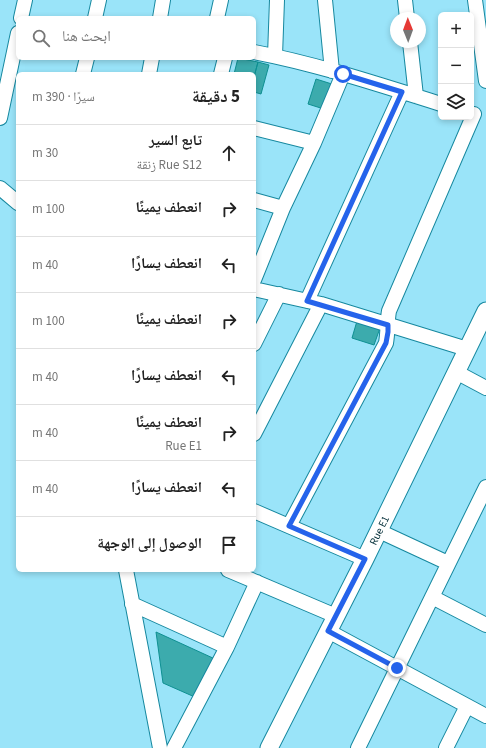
<!DOCTYPE html>
<html lang="ar">
<meta charset="utf-8">
<style>
body{margin:0;font-family:"Source Sans 3","Noto Naskh Arabic",sans-serif;background:#f2f2f2;color:#222;direction:rtl}
.controls{position:absolute;right:12px;top:12px;display:grid;overflow:hidden;border-radius:6px;box-shadow:0 2px 6px #0003}
.controls button{width:36px;height:36px;display:grid;place-items:center;padding:0;border:0;border-bottom:1px solid #e0e0e0;background:#fff;color:#222;font:20px sans-serif}
.compass{position:absolute;left:390px;top:12px;width:36px;height:36px;border-radius:50%;background:#fff;box-shadow:0 2px 6px #0003;rotate:359deg}
.stop{position:absolute;width:12px;height:12px;margin:-9px;border:3px solid #2563eb;border-radius:50%;background:#fff}
.stop.end{background:#2563eb;border-color:#fff;box-shadow:0 1px 4px #0008}
.list{margin:0;padding:0;list-style:none}
h2{display:flex;justify-content:space-between;align-items:center;height:52px;margin:0;padding:0 16px;font-size:17px}
h2 small{font-size:13px;font-weight:400;color:#767676}
.list li{display:grid;grid-template-columns:26px 1fr auto;gap:12px;align-items:center;box-sizing:border-box;height:56px;padding:0 16px;border-top:1px solid #e0e0e0}
.list b{display:block;font-size:15px;white-space:nowrap}
.list p{margin:0;font-size:13px;white-space:nowrap;color:#767676}
.list em{font-size:13px;font-style:normal;color:#767676}
.icon{flex:none;width:22px;height:22px;fill:none;stroke:currentColor;stroke-width:2;stroke-linecap:round;stroke-linejoin:round}
.map{position:relative;flex:none;width:486px;height:748px;overflow:hidden;direction:ltr}
.search{position:absolute;background:#fff;box-shadow:0 2px 6px #0003;left:16px;top:16px;width:240px;height:44px;display:flex;align-items:center;gap:10px;box-sizing:border-box;padding:0 14px;border-radius:6px;color:#767676;font-size:15px}
.panel{position:absolute;background:#fff;box-shadow:0 2px 6px #0003;left:16px;top:72px;width:240px;height:500px;border-radius:6px;direction:rtl}
.map>svg:first-child{display:block}
.building{fill:#3cabad;stroke:#0e9092}
.lines{fill:none;stroke-linecap:round;stroke-linejoin:round}
.minor-casing{stroke:#16889f;stroke-width:16}
.tertiary-casing{stroke:#16889f;stroke-width:19}
.minor{stroke:#fff;stroke-width:14}
.tertiary{stroke:#fff;stroke-width:17}
.route{stroke:#2563eb;stroke-width:5}
.labels{text-anchor:middle;stroke-width:4;stroke-linejoin:round;paint-order:stroke}
.street-label{font-size:11px;fill:#002c36;stroke:#9ae4f9}
</style>
<div class="map">
<svg width="486" height="748" viewBox="0 0 486 748">
<rect width="100%" height="100%" fill="#9ae4f9"/>
<!-- building -->
<path class="building" d="M 238,58 L 258,62 L 254,77 L 254,74 L 234,74 Z
M 258,62 L 269,65 L 261,94 L 254,92 L 254,77 Z
M 316,79 L 335,85 L 327,110 L 308,104 Z
M 357,321 L 380,328 L 374,345 L 352,338 Z
M 156,632 L 215,659 L 197,698 L 163,683 Z"/>
<g class="lines">
<defs>
<path id="minor" d="M 325,0 L 332,71
M 405,0 L 407,18
M 475,0 L 486,81
M 21,18 L 25,0
M 95,18 L 99,0
M 160,18 L 163,0
M 217,18 L 221,0
M 410,42 L 416,96
M 254,52 C 317,64 380,85 441,104
M 275,56 L 277,0
M 83,74 L 87,58
M 149,74 L 152,58
M 221,74 L 225,58
M 0,118 L 18,33
M 254,128 L 314,143
M 0,188 L 18,203
M 254,200 L 283,208
M 254,280 L 283,208 L 314,143 L 343,74
M 254,289 L 321,304 L 467,349
M 307,301 L 402,92
M 254,344 L 279,294
M 456,372 L 486,388
M 254,434 L 321,304
M 254,511 L 365,559
M 289,526 L 386,343 C 388,332 387,322 389,311 L 474,114
M 379,531 L 448,563
M 126,570 L 160,748
M 228,570 L 336,616
M 432,597 L 486,625
M 132,604 L 227,647
M 328,631 L 486,716
M 174,748 L 227,647 L 257,582
M 358,748 L 486,487
M 446,748 L 467,706"/>
<g id="tertiary">
<path id="s1" d="M 269,748 L 365,559 L 486,311"/>
</g>
</defs>
<!-- minor casing -->
<use href="#minor" class="minor-casing"/>
<!-- tertiary casing -->
<use href="#tertiary" class="tertiary-casing"/>
<!-- minor -->
<use href="#minor" class="minor"/>
<!-- tertiary -->
<use href="#tertiary" class="tertiary"/>
</g>
<g class="lines">
<!-- route -->
<path class="route" d="M 343,74 L 402,92 L 307,301 L 388,325 L 388,332 L 386,343 L 289,526 L 365,559 L 328,631 L 397,668"/>
</g>
<g class="labels">
<!-- street labels -->
<g class="street-label">
<text dy="4" stroke="none"><textPath href="#s1" startOffset="244">Rue E1</textPath></text>
</g>
</g>
</svg>
<div class="controls">
<button>+</button>
<button>−</button>
<button><svg class="icon" aria-label="layers" viewBox="0 0 24 24"><path d="M12 4l9 5-9 5-9-5zM3 14l9 5 9-5"/></svg></button>
</div>
<svg class="compass" viewBox="-18 -18 36 36"><path d="M0-13l5 13h-10z" fill="#e53935"/><path d="M0 13l5-13h-10z" fill="#767676"/></svg>
<div class="stop" style="left:343px;top:74px"></div>
<div class="stop end" style="left:397px;top:668px"></div>
<div class="search"><svg class="icon" aria-label="search" viewBox="0 0 24 24"><circle cx="10" cy="10" r="6"/><path d="M15 15l6 6"/></svg>ابحث هنا</div>
<section class="panel">
<h2>5 دقيقة<small>سيرًا · 390 m</small></h2>
<ul class="list">
<li><svg class="icon" aria-label="ahead" viewBox="0 0 24 24"><path d="M12 20V5M6 11l6-6 6 6"/></svg><div><b>تابع السير</b><p>Rue S12 زنقة</p></div><em>30 m</em></li>
<li><svg class="icon" aria-label="right" viewBox="0 0 24 24"><path d="M7 20v-9h11M14 6l5 5-5 5"/></svg><div><b>انعطف يمينًا</b></div><em>100 m</em></li>
<li><svg class="icon" aria-label="left" viewBox="0 0 24 24"><path d="M17 20v-9H6M10 6l-5 5 5 5"/></svg><div><b>انعطف يسارًا</b></div><em>40 m</em></li>
<li><svg class="icon" aria-label="right" viewBox="0 0 24 24"><path d="M7 20v-9h11M14 6l5 5-5 5"/></svg><div><b>انعطف يمينًا</b></div><em>100 m</em></li>
<li><svg class="icon" aria-label="left" viewBox="0 0 24 24"><path d="M17 20v-9H6M10 6l-5 5 5 5"/></svg><div><b>انعطف يسارًا</b></div><em>40 m</em></li>
<li><svg class="icon" aria-label="right" viewBox="0 0 24 24"><path d="M7 20v-9h11M14 6l5 5-5 5"/></svg><div><b>انعطف يمينًا</b><p>Rue E1</p></div><em>40 m</em></li>
<li><svg class="icon" aria-label="left" viewBox="0 0 24 24"><path d="M17 20v-9H6M10 6l-5 5 5 5"/></svg><div><b>انعطف يسارًا</b></div><em>40 m</em></li>
<li><svg class="icon" aria-label="arrive" viewBox="0 0 24 24"><path d="M6 21V4h12l-3 4 3 4H6"/></svg><div><b>الوصول إلى الوجهة</b></div></li>
</ul>
</section>
</div>
